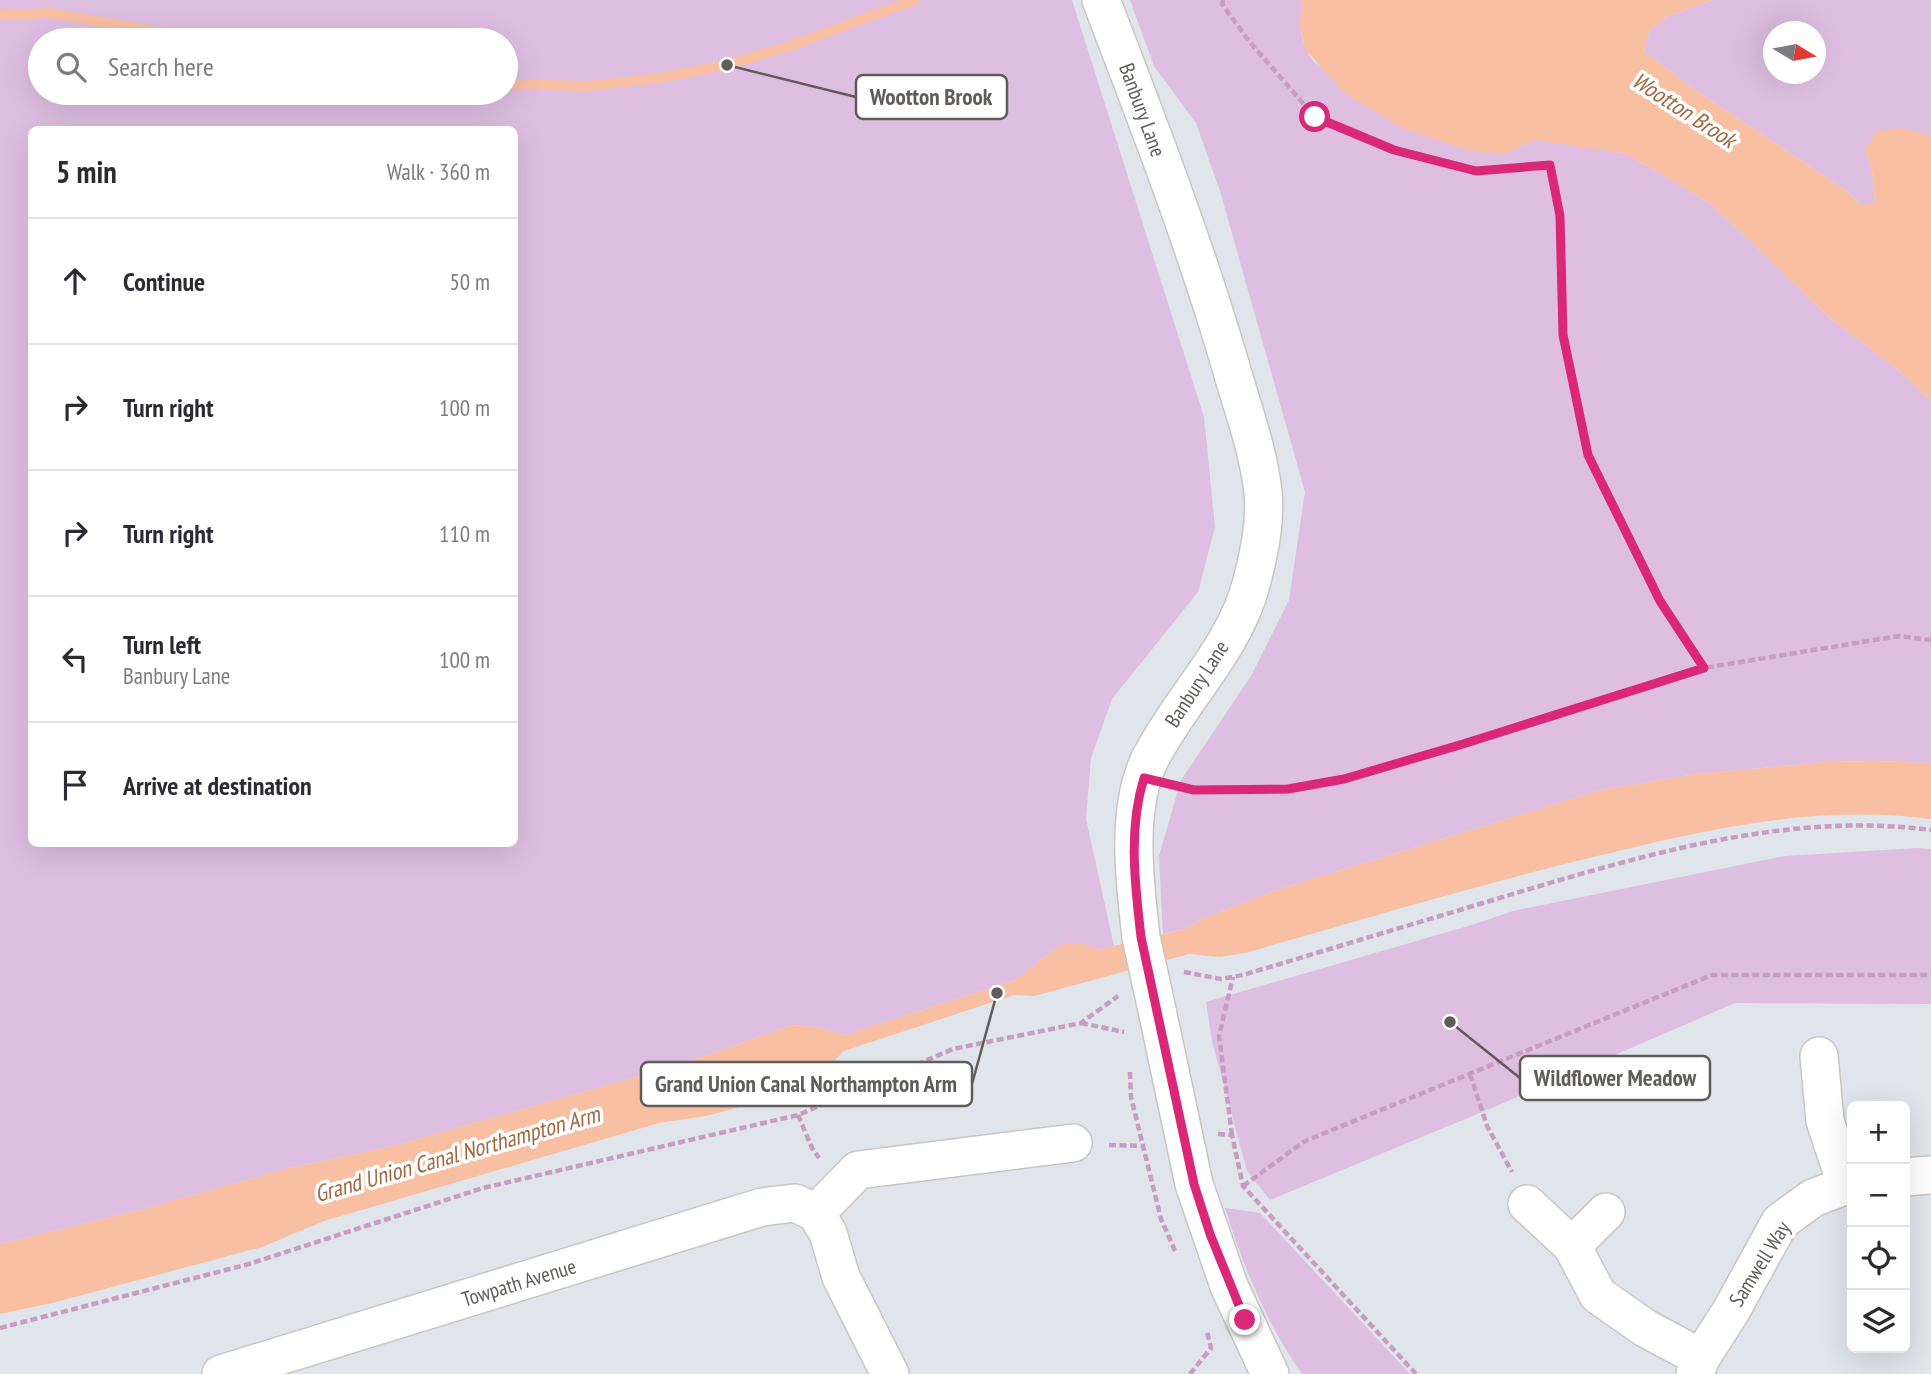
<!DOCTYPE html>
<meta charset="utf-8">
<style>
body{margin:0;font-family:"PT Sans Narrow",sans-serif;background:#f2f2f3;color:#2b2b33}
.controls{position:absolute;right:21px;bottom:21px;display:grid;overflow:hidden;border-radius:10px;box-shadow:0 7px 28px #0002}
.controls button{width:63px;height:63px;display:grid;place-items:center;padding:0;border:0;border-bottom:2px solid #e1e1e2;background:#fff;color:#2b2b33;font:35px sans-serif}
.compass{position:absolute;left:1763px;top:21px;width:63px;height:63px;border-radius:50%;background:#fff;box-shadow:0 7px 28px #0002;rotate:100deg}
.stop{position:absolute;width:21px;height:21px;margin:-16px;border:5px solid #db2777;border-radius:50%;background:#fff}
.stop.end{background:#db2777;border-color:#fff;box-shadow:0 2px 7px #0008}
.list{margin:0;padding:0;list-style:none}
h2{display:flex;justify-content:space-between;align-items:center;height:91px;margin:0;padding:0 28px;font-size:30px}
h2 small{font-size:23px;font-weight:400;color:#7c7c81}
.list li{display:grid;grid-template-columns:46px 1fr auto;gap:21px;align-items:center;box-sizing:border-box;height:126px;padding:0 28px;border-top:2px solid #e1e1e2}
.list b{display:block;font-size:26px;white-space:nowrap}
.list p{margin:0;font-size:23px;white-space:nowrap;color:#7c7c81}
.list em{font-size:23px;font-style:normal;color:#7c7c81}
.icon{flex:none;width:38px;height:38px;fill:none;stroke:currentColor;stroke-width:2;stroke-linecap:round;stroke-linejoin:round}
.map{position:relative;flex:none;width:1931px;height:1374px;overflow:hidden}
.search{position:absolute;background:#fff;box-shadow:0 7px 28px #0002;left:28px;top:28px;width:490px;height:77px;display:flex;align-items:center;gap:18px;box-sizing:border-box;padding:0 24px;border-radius:38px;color:#7c7c81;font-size:26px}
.panel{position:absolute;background:#fff;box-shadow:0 7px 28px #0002;left:28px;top:126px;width:490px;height:721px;border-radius:10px}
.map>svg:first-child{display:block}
.green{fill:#debee1;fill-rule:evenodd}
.water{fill:#f8bfa3}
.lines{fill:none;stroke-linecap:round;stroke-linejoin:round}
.stream{stroke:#f8bfa3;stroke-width:10}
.minor-casing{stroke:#c8c6c2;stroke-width:40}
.path{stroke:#c99cc1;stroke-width:4.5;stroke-dasharray:7 3.5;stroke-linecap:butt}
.minor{stroke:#fff;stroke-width:37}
.minor-bridge-casing{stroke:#c8c6c2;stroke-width:40;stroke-linecap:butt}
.minor-bridge{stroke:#fff;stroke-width:37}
.route{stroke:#db2777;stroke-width:9}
.labels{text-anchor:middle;stroke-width:7;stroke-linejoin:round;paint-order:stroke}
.street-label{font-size:21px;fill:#605c59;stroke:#fff}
.water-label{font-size:23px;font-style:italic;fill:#a06841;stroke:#fff}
.leader{fill:none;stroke:#605c59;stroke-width:2.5}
.callout-dot{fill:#605c59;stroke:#fff;stroke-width:2.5}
.callout{fill:#fff;stroke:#605c59;stroke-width:2.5}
.callout-label{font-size:23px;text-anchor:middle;font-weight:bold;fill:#605c59}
</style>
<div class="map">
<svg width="1931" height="1374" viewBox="0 0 1931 1374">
<rect width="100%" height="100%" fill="#e0e4eb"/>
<!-- green -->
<path class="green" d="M 0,0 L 1072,0 L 1204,417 L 1215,527 L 1198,592 L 1112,699 L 1091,758 L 1086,819 L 1114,946 L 1096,950 L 1088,945 L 1053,950 L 1016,980 L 844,1035 L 816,1027 L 792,1025 L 692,1061 L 393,1146 L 285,1169 L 144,1209 L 0,1244 ZM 40,40 L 506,40 L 506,93 L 40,93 ZM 32,130 L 514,130 L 514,844 L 32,844 Z
M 1130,0 L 1300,0 L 1303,4 C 1298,28 1300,43 1315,63 L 1506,153 L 1535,140 L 1576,145 L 1623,153 L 1659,172 L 1712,205 L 1831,319 L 1897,369 L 1931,401 L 1931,763 L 1877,761 L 1825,762 L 1696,774 L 1601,790 L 1277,890 L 1204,918 L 1185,929 L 1163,934 L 1159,856 L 1181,780 L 1251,676 L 1289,600 L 1305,492 L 1220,191 L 1196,123 L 1154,66 Z
M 1712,0 L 1931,0 L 1931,138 L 1929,135 L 1865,150 L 1872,170 L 1875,204 L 1861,205 L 1848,192 L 1695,90 L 1644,51 L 1649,32 L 1666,17 ZM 1773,32 L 1815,32 L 1815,74 L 1773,74 Z
M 1917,848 L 1931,849 L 1931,1004 L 1735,1003 L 1499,1105 L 1270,1200 L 1247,1171 L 1212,1041 L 1206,1002 L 1475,924 L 1513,911 L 1785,856 Z
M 1225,1208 L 1260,1213 L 1410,1374 L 1302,1374 C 1267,1324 1243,1266 1225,1208 Z"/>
<!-- water -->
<path class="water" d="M 1300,0 L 1712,0 L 1666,17 L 1649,32 L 1644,51 L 1695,90 L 1848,192 L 1861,205 L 1875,203 L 1872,170 L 1865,150 L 1876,131 L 1901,128 L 1929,135 L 1931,138 L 1931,401 L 1897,369 L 1831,319 L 1712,205 L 1659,172 L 1623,153 L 1535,140 L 1506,153 L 1474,152 L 1402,128 L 1344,93 L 1305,49 L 1299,22 L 1303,4 Z
M 1877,761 L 1931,763 L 1931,819 C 1810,804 1705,830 1589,858 C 1474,886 1360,920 1245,953 L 1219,957 L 1189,954 L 1034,996 L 1014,995 L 844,1051 L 804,1090 L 706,1116 L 659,1123 L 324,1221 L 262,1247 L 52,1303 L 0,1314 L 0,1244 L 144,1209 L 285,1169 L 393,1146 L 692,1061 L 792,1025 L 816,1027 L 844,1035 L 1016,980 L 1053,950 L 1069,942 L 1088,945 L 1097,950 L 1185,929 L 1204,918 L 1277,890 L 1601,790 L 1696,774 L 1825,762 Z"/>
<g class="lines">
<!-- stream -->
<path class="stream" d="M 0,15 L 50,13 L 206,40
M 506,84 L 587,86 L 659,78 L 727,65 L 790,46 L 914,0"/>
<defs>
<path id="minor" d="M 1101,0 C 1147,120 1194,241 1230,364 C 1242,407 1258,448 1263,492 C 1266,522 1259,553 1252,581 C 1235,649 1181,698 1150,759 C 1125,809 1135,884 1141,937
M 1157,1010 L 1194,1184 L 1229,1286 L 1270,1374
M 1819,1056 L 1825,1121 L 1846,1184
M 1905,1177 L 1931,1175
M 1527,1204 L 1572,1246
M 1606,1212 L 1572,1246 L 1598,1295 L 1645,1328 L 1701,1358
M 816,1213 L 858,1170 L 1073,1143
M 221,1374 L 762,1207 L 795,1203 L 816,1213 L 828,1233 L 841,1277 L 890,1374
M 1695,1374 L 1701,1358 L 1731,1311 L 1780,1222 L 1813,1198 L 1852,1183"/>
</defs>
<!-- minor casing -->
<use href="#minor" class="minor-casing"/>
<!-- path -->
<path class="path" d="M 1223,0 L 1222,4 L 1249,41 L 1315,117 L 1394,150 L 1476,171 L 1550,165 L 1560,216 L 1563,335 L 1588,455 L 1660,601 L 1704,668 L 1899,636 L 1931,640
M 1177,786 L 1194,790 L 1288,789 L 1344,779 L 1463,744 L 1704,668
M 1184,972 L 1221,979 L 1243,975 C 1330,949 1416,923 1503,897 C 1640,856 1786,811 1931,830
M 1081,1023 L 1124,1032
M 1130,1072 L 1131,1097 L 1161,1219 L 1176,1253
M 1470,1074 L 1487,1126 L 1512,1172
M 798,1115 L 812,1148 L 819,1158
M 1218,1134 L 1232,1135 L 1243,1186 L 1416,1374
M 1232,1135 L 1219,1036 L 1233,977
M 1109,1145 L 1143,1146
M 1243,1186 L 1305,1141 L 1712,975 L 1931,975
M 0,1328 L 249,1264 L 483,1188 L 798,1115 L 953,1049 L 1081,1023 L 1118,996
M 1190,1374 L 1211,1348 L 1207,1332"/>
<!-- minor -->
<use href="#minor" class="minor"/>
<defs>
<path id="minor-bridge" d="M 1141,937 L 1157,1010"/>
</defs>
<!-- minor-bridge casing -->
<use href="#minor-bridge" class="minor-bridge-casing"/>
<!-- minor-bridge -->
<use href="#minor-bridge" class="minor-bridge"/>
</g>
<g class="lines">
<!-- route -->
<path class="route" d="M 1245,1320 L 1210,1234 L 1194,1184 L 1141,937 C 1135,885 1128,829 1144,778 L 1194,790 L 1288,789 L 1344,779 L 1463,744 L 1704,668 L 1660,601 L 1588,455 L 1563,335 L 1560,216 L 1550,165 L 1476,171 L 1394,150 L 1315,117"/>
</g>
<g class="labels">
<!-- street labels -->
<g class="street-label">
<text transform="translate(1142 110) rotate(70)" y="7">Banbury Lane</text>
<text transform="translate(1197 684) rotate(-57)" y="7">Banbury Lane</text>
<text transform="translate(1760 1264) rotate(-58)" y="7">Samwell Way</text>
<text transform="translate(519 1283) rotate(-17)" y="7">Towpath Avenue</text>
</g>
<!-- water labels -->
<g class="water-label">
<text transform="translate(1684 110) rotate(33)" y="8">Wootton Brook</text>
<text transform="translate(457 1154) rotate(-16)" y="8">Grand Union Canal Northampton Arm</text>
</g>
</g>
<!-- callouts -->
<path class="leader" d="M727 65L856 97M1450 1022L1520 1078M997 993L972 1084"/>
<g class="callout-dot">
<circle cx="727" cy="65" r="7"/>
<circle cx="1450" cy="1022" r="7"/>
<circle cx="997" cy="993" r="7"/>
</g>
<g class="callout">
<rect x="856" y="75" width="151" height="44" rx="7"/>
<rect x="1520" y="1056" width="190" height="44" rx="7"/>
<rect x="641" y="1062" width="331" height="44" rx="7"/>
</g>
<g class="callout-label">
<text x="931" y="105">Wootton Brook</text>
<text x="1615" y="1086">Wildflower Meadow</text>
<text x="806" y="1092">Grand Union Canal Northampton Arm</text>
</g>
</svg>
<div class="controls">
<button>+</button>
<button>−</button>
<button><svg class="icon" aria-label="locate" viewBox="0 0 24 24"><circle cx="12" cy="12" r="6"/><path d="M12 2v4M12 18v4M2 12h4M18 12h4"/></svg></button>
<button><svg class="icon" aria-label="layers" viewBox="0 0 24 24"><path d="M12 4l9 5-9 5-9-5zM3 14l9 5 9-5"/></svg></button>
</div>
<svg class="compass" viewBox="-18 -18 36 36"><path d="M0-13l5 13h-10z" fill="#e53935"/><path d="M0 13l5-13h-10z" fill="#7c7c81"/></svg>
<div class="stop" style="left:1315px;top:117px"></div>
<div class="stop end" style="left:1245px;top:1320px"></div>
<div class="search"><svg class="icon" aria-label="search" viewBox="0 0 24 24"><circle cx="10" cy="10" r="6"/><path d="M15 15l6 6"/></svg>Search here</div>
<section class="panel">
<h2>5 min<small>Walk · 360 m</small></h2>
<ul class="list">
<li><svg class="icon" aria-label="ahead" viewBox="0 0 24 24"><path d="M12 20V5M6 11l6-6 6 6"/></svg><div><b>Continue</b></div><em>50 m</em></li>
<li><svg class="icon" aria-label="right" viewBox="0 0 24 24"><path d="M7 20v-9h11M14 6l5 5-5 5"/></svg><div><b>Turn right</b></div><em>100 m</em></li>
<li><svg class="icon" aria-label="right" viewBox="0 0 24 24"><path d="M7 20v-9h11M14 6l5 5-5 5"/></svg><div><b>Turn right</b></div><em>110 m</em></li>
<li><svg class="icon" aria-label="left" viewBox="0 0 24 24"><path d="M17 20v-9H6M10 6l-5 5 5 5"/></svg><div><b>Turn left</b><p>Banbury Lane</p></div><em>100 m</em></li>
<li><svg class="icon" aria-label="arrive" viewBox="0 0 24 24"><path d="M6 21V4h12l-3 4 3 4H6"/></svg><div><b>Arrive at destination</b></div></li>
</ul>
</section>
</div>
